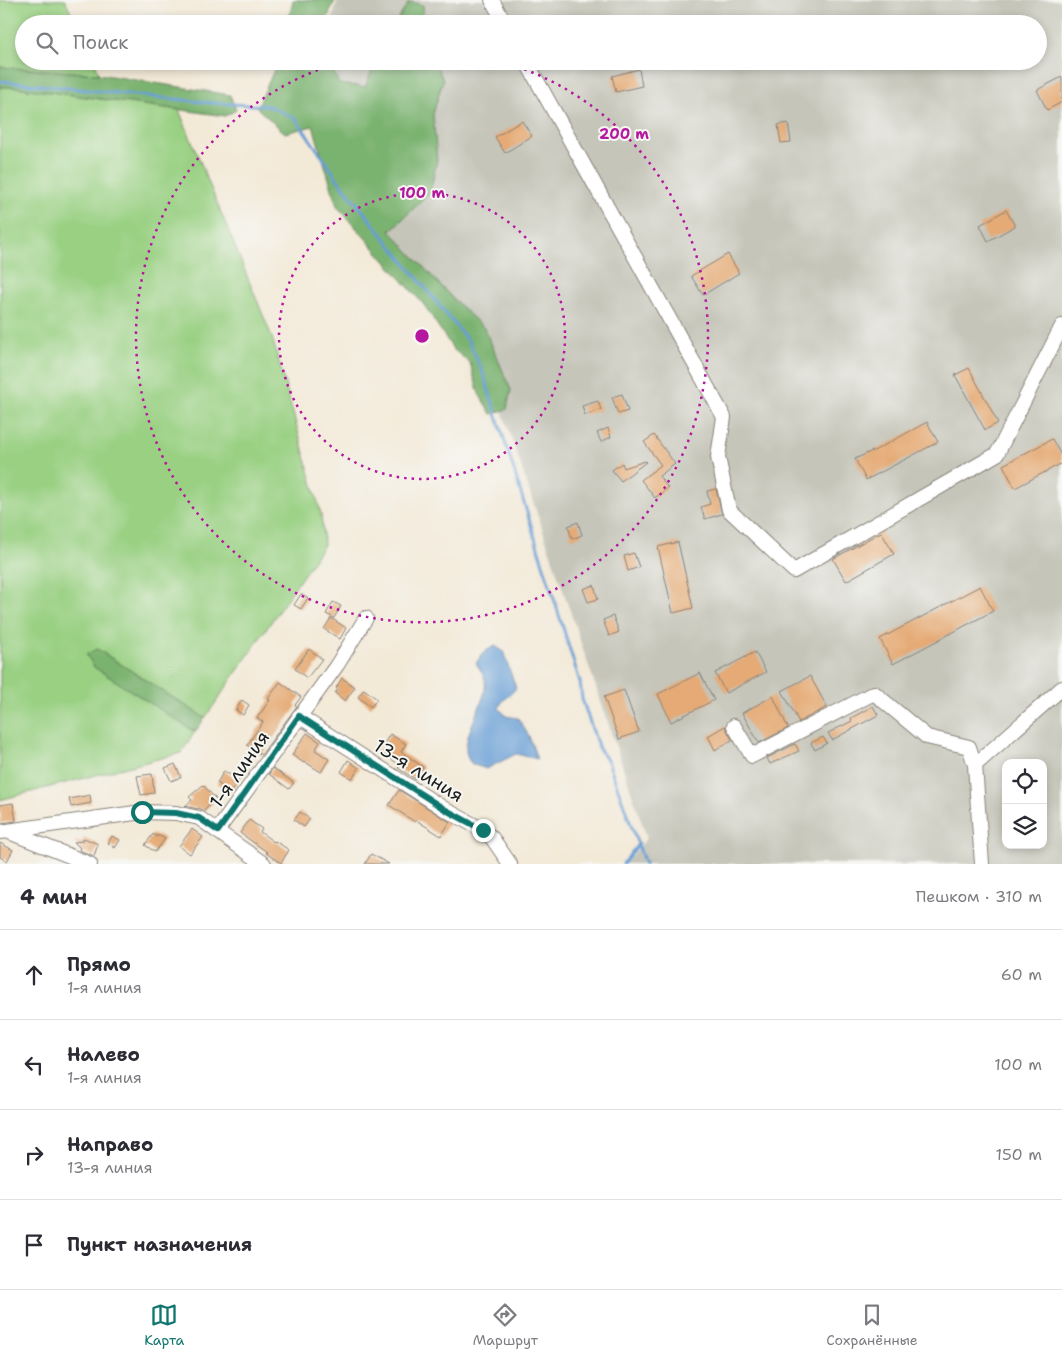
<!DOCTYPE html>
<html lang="ru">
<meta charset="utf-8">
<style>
body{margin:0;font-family:"Shantell Sans",sans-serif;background:#f2f2f3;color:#2b2b33}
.controls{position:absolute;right:15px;bottom:15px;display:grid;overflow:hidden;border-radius:10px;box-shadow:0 2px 8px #0003}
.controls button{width:45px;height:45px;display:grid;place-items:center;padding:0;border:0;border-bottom:1px solid #e1e1e2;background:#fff;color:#2b2b33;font:25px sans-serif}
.stop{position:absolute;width:15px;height:15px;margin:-11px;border:4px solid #0f766e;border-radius:50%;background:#fff}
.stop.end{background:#0f766e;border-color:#fff;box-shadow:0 1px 5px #0008}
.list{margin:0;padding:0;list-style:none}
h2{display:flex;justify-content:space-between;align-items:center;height:65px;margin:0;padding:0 20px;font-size:21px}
h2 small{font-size:16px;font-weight:400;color:#7c7c81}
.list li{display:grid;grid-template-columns:32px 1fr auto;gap:15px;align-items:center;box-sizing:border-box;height:90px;padding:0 20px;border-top:1px solid #e1e1e2}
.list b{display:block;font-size:19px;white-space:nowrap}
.list p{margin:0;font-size:16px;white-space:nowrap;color:#7c7c81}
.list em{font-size:16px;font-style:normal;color:#7c7c81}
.icon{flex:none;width:28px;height:28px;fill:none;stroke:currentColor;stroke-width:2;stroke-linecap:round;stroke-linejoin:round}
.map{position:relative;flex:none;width:1062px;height:864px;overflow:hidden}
.search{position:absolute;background:#fff;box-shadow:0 2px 8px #0003;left:15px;right:15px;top:15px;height:55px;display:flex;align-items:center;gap:12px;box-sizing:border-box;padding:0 18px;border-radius:28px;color:#7c7c81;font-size:19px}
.sheet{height:425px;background:#fff}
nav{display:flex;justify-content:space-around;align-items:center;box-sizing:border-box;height:70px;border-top:1px solid #e1e1e2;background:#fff;font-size:14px;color:#7c7c81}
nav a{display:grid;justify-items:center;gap:2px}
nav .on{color:#0f766e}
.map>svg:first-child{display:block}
.industrial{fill:#c5c5b9;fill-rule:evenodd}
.green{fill:#99d082;stroke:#5a764f}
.forest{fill:#7ab270;stroke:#4b6746}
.water{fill:#679ed5;stroke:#425d78}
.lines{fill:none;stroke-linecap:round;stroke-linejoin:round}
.stream{stroke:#679ed5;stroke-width:3}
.building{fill:#e5aa74}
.minor-casing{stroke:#88827a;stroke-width:16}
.minor{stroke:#fff;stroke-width:14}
.route{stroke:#0f766e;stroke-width:6}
.ring{fill:none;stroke:#b5179e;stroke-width:2.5;stroke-dasharray:2.5 5}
.labels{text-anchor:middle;stroke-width:4;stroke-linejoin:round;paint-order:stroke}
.street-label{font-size:19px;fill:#1c1c1c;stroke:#f6f6f2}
.centre{fill:#b5179e;stroke:#f6f6f2;stroke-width:2.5}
.ring-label{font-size:15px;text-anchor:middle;font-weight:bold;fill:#b5179e;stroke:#f6f6f2;stroke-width:4;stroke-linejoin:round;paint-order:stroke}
</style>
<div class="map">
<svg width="1062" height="864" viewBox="0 0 1062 864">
<rect width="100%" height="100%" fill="#f6f6f2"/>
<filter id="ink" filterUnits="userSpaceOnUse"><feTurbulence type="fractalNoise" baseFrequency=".02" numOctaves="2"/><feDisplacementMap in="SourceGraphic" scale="10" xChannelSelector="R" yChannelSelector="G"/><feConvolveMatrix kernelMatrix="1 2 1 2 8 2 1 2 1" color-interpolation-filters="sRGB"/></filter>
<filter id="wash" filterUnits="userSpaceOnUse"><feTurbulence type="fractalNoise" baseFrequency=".0096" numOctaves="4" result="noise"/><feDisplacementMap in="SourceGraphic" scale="20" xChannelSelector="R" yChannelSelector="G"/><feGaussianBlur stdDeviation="1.12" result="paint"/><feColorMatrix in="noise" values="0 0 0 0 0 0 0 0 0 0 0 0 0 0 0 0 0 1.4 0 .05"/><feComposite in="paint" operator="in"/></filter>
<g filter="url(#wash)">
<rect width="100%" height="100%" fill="#f3e9d7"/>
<!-- industrial -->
<path class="industrial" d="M 337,0 L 1062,0 L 1062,864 L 625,864 L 647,838 L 505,419 L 471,332 L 351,193 L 325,61 L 1038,61 L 1038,24 L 331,24 ZM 1006,763 L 1043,763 L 1043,845 L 1006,845 Z"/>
<!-- green -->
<path class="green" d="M 0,0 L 65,0 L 76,24 L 24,24 L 24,61 L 94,61 L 99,74 L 0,67 Z
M 0,87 L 14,87 L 179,110 L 272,337 L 321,514 L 324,545 L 205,718 L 97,649 L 94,667 L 195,732 L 181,753 L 0,800 Z"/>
<!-- forest -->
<path class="forest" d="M 293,0 L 335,0 L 325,24 L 288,24 Z
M 409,2 L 423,5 L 424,24 L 395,24 Z
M 278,61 L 329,61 L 339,84 L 365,87 L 376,61 L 435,61 L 443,80 L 433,114 L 437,160 L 430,193 L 390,231 L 455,301 L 485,329 L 511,390 L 507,409 L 491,414 L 479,394 L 470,363 L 453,349 L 424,305 L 337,206 L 313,126 L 285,133 L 257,108 Z
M 0,67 L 99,74 L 230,95 L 236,110 L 225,116 L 14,87 L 0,87 Z
M 97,649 L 205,718 L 195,732 L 94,667 L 86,654 Z"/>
<!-- water -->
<path class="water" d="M 495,646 L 503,651 L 516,688 C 510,696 502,699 499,708 L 506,716 L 518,718 L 529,736 L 537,759 L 516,754 L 486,769 C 482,767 474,766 471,763 C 453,744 489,703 485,680 C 484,675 479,668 476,663 L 484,652 Z"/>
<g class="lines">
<!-- stream -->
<path class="stream" d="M 0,81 L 213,103 L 269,106 L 296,119 L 341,184 L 469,342 L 484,375 L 580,682 L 582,699 L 599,749 L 608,761 L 645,864
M 623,864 L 639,843"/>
</g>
<g id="blocks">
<!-- building -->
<path class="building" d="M 639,69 L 642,86 L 616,92 L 612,76 Z
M 1062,77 L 1062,102 L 1047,110 L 1037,90 Z
M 522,121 L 532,136 L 505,153 L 495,137 Z
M 788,123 L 791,142 L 781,143 L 778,125 Z
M 1006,210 L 1015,226 L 988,241 L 980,225 Z
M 728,254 L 739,273 L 703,295 L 691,276 Z
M 969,368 L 998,423 L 985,430 L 955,375 Z
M 622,394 L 628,411 L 618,414 L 612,397 Z
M 598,401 L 601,410 L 585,415 L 582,406 Z
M 927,422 L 938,442 L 866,480 L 855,459 L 872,451 L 872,452 Z
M 608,428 L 611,437 L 601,442 L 597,433 Z
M 654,435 L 675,464 L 659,476 L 668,488 L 655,498 L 641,480 L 661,465 L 644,442 Z
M 1052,439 L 1062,457 L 1062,463 L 1015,488 L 1003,465 Z
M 645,461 L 646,462 L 621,481 L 612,470 L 622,463 L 624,468 Z
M 716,489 L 722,514 L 705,519 L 701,507 L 710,504 L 707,491 Z
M 578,522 L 582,535 L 572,539 L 568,526 Z
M 881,532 L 894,554 L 846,581 L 833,559 Z
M 678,542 L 693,608 L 673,613 L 658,547 Z
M 634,553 L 639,567 L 628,571 L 624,556 Z
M 594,585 L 598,599 L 588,602 L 583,589 Z
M 980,586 L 993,611 L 893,664 L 880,639 Z
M 301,594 L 308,598 L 301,609 L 294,605 Z
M 333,602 L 341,606 L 334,618 L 326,614 Z
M 613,616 L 619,632 L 609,636 L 603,620 Z
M 331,618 L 346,628 L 340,639 L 324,629 Z
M 309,649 L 322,659 L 307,678 L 295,669 Z
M 755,652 L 766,672 L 726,693 L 715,673 Z
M 700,673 L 714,700 L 671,722 L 658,694 Z
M 810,676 L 827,707 L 799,722 L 782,691 Z
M 342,678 L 355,687 L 345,701 L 335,693 L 338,689 L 336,688 Z
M 280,682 L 301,697 L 295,705 L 297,706 L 261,755 L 247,745 L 263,722 L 257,718 L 270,700 L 268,699 Z
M 364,689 L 377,699 L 371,707 L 358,697 Z
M 624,690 L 639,732 L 619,739 L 604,697 Z
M 773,696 L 788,728 L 759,743 L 742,713 Z
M 242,700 L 249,705 L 243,715 L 236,710 Z
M 873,706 L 878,715 L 832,740 L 828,733 L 852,721 L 851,718 Z
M 725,726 L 732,740 L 715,750 L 708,736 Z
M 307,733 L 320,742 L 315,750 L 329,759 L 321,772 L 305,762 L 304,763 L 292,755 Z
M 390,734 L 406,744 L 401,752 L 423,767 L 415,779 L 398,768 L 400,765 L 379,751 Z
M 823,737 L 827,743 L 815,750 L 811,743 Z
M 795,744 L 799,751 L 770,764 L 767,758 Z
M 348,760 L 359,768 L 352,779 L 341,772 Z
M 175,764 L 181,777 L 171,781 L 165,768 Z
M 273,768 L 294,783 L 289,789 L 269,774 Z
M 224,771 L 239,780 L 231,792 L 217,783 Z
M 152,774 L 154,793 L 141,795 L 137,776 Z
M 203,785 L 216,799 L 204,811 L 199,808 L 198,809 L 185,806 L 192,800 L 189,797 Z
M 399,790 L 450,822 L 441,836 L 416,820 L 415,822 L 389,805 Z
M 90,795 L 91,803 L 71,807 L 69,799 Z
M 13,803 L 16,821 L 1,823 L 0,805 Z
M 300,812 L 310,819 L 304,827 L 294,820 Z
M 249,820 L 262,829 L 260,832 L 274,842 L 275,841 L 289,850 L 281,863 L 266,853 L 267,852 L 240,833 Z
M 192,829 L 203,837 L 190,854 L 179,846 Z
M 153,834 L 157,837 L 158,835 L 165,839 L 155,852 L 145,845 Z
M 112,836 L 120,840 L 115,848 L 108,843 Z
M 84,838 L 98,844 L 94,856 L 79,850 L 80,848 L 74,842 L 82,841 Z
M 0,843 L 13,850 L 7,861 L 0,857 Z
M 371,854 L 389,864 L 365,864 Z"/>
</g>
</g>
<g filter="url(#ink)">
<use href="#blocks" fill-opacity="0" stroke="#88827a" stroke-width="1"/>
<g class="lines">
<defs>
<path id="minor" d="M 492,0 L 505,24
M 526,61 L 724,417 L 718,457 L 729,510 L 794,571 L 997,454 L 1062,326
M 299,716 L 446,810 L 483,830 L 492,838 L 510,864
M 734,726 L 752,756 L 874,693 L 927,737 L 969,747 L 975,765
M 217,831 L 264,864
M 0,832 L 142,812 L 176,813 L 199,818 L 217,831 L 337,665 L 366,618
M 9,832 L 90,864
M 982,864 L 975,765 L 1062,688"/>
</defs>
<!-- minor casing -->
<use href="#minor" class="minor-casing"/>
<!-- minor -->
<use href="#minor" class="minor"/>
</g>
</g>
<g class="lines" filter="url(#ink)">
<!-- route -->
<path class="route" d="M 142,812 L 176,813 L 199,818 L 218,831 L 299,716 L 446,810 L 483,830"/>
</g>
<!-- distance rings -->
<g class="ring">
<circle cx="422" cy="336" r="143"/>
<path d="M503 62A286 286 0 1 1 341 62"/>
</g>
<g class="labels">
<!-- street labels -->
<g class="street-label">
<text transform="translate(239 769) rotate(-55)" y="7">1-я линия</text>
<text transform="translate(419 770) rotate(32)" y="7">13-я линия</text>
</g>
</g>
<circle cx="422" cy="336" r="8" class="centre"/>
<g class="ring-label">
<text x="624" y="139">200 m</text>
<text x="422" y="198">100 m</text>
</g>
</svg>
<div class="controls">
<button><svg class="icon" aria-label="locate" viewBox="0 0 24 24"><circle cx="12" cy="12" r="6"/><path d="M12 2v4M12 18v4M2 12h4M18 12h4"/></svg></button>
<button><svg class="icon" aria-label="layers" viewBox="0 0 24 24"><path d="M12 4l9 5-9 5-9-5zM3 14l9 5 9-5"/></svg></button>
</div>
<div class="stop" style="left:142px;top:812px"></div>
<div class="stop end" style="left:483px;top:830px"></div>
<div class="search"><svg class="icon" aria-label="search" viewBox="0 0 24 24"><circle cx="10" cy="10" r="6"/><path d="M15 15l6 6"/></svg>Поиск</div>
</div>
<section class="sheet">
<h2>4 мин<small>Пешком · 310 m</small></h2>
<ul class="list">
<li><svg class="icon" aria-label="ahead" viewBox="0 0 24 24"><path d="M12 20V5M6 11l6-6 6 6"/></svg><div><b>Прямо</b><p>1-я линия</p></div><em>60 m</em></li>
<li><svg class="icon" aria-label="left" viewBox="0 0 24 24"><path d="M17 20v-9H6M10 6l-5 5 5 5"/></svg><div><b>Налево</b><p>1-я линия</p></div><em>100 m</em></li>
<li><svg class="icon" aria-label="right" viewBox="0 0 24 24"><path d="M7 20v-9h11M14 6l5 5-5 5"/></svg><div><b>Направо</b><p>13-я линия</p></div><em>150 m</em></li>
<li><svg class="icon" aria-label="arrive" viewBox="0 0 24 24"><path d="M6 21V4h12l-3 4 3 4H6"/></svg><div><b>Пункт назначения</b></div></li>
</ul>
</section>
<nav>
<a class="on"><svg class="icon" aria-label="map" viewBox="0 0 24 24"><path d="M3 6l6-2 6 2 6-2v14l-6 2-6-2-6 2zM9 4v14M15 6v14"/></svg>Карта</a>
<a><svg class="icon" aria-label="directions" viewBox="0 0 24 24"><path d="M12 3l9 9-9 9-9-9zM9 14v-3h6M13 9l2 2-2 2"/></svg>Маршрут</a>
<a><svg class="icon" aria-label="saved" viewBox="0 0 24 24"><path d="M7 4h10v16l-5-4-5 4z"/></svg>Сохранённые</a>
</nav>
